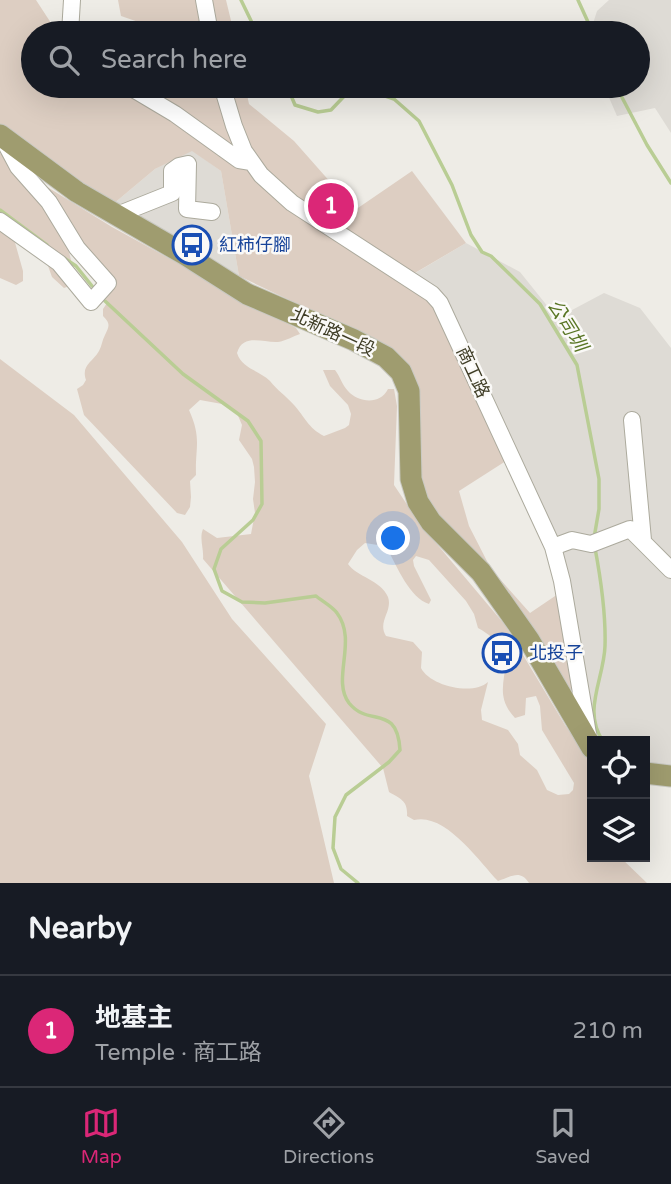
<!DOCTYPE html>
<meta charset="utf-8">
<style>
body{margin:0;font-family:"Varela Round","Noto Sans TC",sans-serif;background:#20242c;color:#f1f3f6}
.controls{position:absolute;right:21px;bottom:21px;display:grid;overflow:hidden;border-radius:0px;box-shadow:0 7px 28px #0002}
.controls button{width:63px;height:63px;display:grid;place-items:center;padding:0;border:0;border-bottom:2px solid #363941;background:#171b24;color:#f1f3f6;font:35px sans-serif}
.you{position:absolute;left:394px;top:539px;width:24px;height:24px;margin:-18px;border:5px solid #fff;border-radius:50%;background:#1a73e8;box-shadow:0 0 0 10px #1a73e833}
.badge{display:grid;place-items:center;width:46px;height:46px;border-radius:50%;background:#db2777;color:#fff;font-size:23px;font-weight:700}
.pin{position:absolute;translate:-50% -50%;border:4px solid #fff;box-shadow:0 2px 7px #0006}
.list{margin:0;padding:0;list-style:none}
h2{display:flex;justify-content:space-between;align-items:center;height:91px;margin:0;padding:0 28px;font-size:30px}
h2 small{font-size:23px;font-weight:400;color:#9ea1a6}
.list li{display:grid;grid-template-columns:46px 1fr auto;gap:21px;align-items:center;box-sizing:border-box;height:112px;padding:0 28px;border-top:2px solid #363941}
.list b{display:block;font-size:26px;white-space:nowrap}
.list p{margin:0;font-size:23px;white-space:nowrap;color:#9ea1a6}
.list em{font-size:23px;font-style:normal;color:#9ea1a6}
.icon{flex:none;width:38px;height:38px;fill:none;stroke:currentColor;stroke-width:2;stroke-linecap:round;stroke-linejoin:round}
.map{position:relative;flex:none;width:671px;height:883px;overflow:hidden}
.search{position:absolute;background:#171b24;box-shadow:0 7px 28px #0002;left:21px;right:21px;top:21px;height:77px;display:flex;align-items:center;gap:18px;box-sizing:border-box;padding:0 24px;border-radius:38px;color:#9ea1a6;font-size:26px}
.sheet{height:203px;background:#171b24}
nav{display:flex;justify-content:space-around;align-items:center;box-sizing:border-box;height:98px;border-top:2px solid #363941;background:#171b24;font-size:19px;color:#9ea1a6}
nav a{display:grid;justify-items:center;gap:4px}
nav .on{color:#db2777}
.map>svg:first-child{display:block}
.built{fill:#dedbd5}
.green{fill:#ddcec2;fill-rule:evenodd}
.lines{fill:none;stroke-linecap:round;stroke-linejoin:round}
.stream{stroke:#b9cd94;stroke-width:3.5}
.minor-casing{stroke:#acaa9d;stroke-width:18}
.major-casing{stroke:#c9c9c2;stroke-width:23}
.minor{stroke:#fff;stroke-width:16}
.major{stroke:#9f9c6f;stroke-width:21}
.labels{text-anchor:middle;stroke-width:5;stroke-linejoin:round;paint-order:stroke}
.transit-label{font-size:18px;fill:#164399;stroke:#faf9f7;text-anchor:start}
.street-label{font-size:18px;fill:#3f3d26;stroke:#faf9f7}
.water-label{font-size:19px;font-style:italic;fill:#597625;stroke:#faf9f7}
</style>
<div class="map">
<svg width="671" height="883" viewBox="0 0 671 883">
<rect width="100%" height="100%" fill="#eeece6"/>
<!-- built -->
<path class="built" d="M 609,0 L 671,0 L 671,133 L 655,108 L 617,116 L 604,86 L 638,86 L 638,33 L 590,33 L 597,11 Z
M 192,150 L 221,171 L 239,276 L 112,205 L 155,169 Z
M 466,243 L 520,272 L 557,318 L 604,293 L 640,308 L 671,348 L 671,772 L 645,771 L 645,741 L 592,741 L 561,592 L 544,537 L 509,459 L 402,281 Z"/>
<!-- green -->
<path class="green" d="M 0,0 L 36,0 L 51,23 L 62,33 L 33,33 L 33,86 L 245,86 L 249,104 L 294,141 L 355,210 L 412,171 L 466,243 L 403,280 L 438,309 L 509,459 L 459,491 L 469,526 L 491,569 L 530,613 L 561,592 L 592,743 L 417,495 L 390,348 L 239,276 L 221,171 L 192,151 L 155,169 L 112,205 L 0,126 Z
M 118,0 L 226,0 L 234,33 L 158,33 L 156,28 L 121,16 Z
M 0,153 L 23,172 L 112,227 L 296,328 L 300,334 C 293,336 286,341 278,342 C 263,343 243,333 237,353 C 242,369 259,370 270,381 C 277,390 286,396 294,405 C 305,417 308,428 324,436 L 345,428 L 349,425 L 351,414 L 348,405 L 330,386 L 323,370 L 335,370 C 340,376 342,385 348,391 C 359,403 380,405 388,389 L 394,389 L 397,406 L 394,485 L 420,524 L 505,625 L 565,725 L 592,763 L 592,789 L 587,803 L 592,818 L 592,857 L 620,857 L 647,883 L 529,883 C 520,869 511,877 498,881 C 479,861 445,812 414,820 L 407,816 C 408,801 401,799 389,792 L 383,768 L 203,559 C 204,548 199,539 203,529 L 217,538 L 251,534 L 255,513 L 253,499 L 255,482 L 254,467 L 252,459 L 239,440 L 242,425 L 236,411 L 222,404 L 200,400 L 189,410 C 202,439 195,447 196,475 L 190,481 L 191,497 L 190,507 L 185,515 L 177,513 L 84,415 L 77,389 L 83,385 L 86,380 C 81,365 92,363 99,351 C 102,346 102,340 105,335 C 109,326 111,324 103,316 L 103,309 L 107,303 L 101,288 L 66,240 L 75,276 L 72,285 L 64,288 L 52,277 L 47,263 L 12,232 L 23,271 L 23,281 L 16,285 L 0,278 ZM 365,543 L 384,546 L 388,550 C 397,567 410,598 429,604 L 431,600 L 414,566 L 413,560 L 416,556 L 429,560 L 466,601 L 474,614 L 478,628 C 533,659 482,683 515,718 L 525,715 L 526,698 L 536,696 L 540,706 L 542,730 L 574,783 L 573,790 L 569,794 L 558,795 L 547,790 L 537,770 L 520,755 L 518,744 L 508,730 L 482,720 L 481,710 L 488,682 C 473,696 430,686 421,668 L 422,652 L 413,642 L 386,636 C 377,622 393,611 388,597 C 381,580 357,577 348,564 L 357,550 Z
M 0,359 L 74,415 L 182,542 L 232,619 L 326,724 L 309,776 L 334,883 L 0,883 Z"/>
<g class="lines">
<!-- stream -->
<path class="stream" d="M 241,0 L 257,33
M 578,0 L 593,33
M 287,86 L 295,105 L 318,112 L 331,110 L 351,89 L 359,87 L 394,99 L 419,121 L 452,185 L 471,235 L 482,252 L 491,256 L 540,304 L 577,365 L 599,479 L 599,509 L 594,538
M 616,86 L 647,145 L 671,183
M 0,210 L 47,245
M 64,258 L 76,266 L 92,286
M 105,301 L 183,374 L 248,421 L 261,441 L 262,504 L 253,520 L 221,549 L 214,569 L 222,591 L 242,602 L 265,603 L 316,596 C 322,601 333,607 337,613 C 358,641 331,679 349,703 C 369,728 397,703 400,750 L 389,762 L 346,795 L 335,817 L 333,848 L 341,869 L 358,883
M 595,548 C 601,580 606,614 605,646 C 604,679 582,711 603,741"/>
<defs>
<path id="minor" d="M 204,0 L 210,33
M 70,33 L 72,0
M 128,86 L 175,114 L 239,160 L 251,162
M 222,86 L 234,126 L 244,151 L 261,175 L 292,203 L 432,294 L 440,303 L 553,547 L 562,581 L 588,734
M 117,215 L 172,193 L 172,171 L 179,166 L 188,164 L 187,209 L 212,212
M 0,221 L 59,263 L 91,302 L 108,283 L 77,248 L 49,202 L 18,167 L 3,139
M 632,420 L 643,540
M 553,547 L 572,540 L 591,544 L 630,529 L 671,570"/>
<path id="major" d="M 0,135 L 77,192 L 184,254 L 247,294 L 354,340 L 386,357 L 401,372 L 409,391 L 411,479 L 418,502 L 431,522 L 481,572 L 529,640 L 592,748
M 645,773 L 671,776"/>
</defs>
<!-- minor casing -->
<use href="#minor" class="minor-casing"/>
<!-- major casing -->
<use href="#major" class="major-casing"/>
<!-- minor -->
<use href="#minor" class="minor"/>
<!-- major -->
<use href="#major" class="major"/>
</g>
<!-- icons -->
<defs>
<symbol id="bus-ring" viewBox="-11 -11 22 22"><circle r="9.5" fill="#faf9f7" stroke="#1a4fb4" stroke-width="1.5"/><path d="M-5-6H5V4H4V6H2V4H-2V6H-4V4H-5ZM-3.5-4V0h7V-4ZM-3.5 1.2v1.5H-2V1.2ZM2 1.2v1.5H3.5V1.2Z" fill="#1a4fb4"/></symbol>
</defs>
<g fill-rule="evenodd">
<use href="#bus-ring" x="170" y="223" width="44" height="44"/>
<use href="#bus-ring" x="480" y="631" width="44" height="44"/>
</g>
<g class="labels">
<!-- transit labels -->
<g class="transit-label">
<text x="219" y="251">紅柿仔腳</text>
<text x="529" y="659">北投子</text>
</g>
<!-- street labels -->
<g class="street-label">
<text transform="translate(333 332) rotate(25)" y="6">北新路一段</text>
<text transform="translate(473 372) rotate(65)" y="6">商工路</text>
</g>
<!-- water labels -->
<g class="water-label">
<text transform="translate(568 325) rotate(58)" y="7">公司圳</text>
</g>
</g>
</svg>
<div class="controls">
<button><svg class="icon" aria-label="locate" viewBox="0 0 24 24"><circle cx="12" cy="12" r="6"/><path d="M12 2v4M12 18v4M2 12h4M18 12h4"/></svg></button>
<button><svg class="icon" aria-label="layers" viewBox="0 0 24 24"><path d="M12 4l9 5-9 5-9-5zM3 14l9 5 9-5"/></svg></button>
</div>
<div class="you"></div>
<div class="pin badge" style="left:331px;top:206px">1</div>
<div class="search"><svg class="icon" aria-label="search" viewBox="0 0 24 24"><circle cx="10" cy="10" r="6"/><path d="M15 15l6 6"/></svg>Search here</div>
</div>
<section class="sheet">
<h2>Nearby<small></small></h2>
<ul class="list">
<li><span class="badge">1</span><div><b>地基主</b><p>Temple · 商工路</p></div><em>210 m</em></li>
</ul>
</section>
<nav>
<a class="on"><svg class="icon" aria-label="map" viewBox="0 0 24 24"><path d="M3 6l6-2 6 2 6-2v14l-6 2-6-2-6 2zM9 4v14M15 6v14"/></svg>Map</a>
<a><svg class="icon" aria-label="directions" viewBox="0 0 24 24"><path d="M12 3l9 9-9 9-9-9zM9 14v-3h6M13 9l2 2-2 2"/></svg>Directions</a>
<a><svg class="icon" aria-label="saved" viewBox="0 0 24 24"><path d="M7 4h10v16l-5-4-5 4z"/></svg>Saved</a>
</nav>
